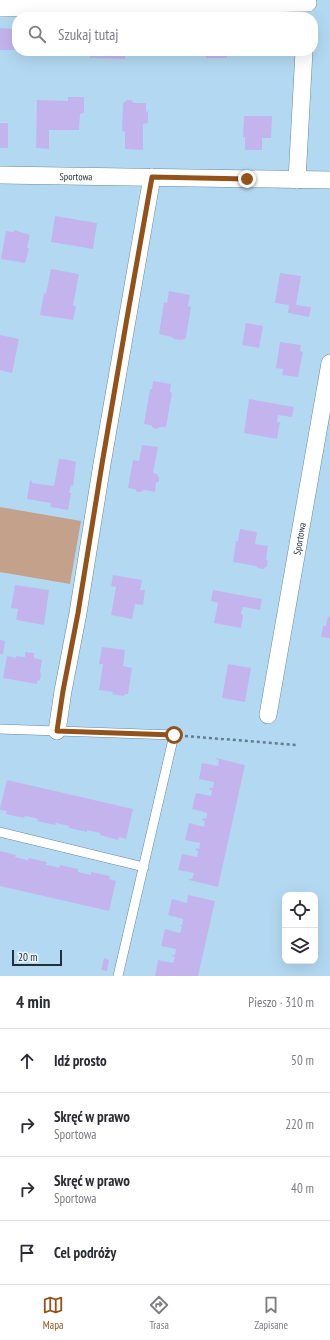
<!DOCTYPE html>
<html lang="pl">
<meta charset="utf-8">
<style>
body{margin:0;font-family:"PT Sans Narrow",sans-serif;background:#f7f7f7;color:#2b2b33}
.controls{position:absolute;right:12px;bottom:12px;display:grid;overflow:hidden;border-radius:8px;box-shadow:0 4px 16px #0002}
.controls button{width:36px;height:36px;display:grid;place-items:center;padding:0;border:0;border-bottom:1px solid #e1e1e2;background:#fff;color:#2b2b33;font:20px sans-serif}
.scale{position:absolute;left:12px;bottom:10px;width:50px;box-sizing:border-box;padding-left:4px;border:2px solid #21303a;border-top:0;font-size:11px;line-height:14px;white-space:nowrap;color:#21303a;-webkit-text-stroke:3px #eaf6fe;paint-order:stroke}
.stop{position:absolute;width:12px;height:12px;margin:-9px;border:3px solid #92521a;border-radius:50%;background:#fff}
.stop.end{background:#92521a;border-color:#fff;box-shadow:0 1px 4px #0008}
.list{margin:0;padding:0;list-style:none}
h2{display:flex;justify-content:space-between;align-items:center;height:52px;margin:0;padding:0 16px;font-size:17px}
h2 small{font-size:13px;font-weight:400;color:#7c7c81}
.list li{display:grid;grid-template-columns:26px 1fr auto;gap:12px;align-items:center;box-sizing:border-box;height:64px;padding:0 16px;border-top:1px solid #e1e1e2}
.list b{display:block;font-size:15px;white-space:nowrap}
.list p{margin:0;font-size:13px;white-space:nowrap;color:#7c7c81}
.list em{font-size:13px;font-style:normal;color:#7c7c81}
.icon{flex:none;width:22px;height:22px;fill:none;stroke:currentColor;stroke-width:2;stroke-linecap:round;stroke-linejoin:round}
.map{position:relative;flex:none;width:330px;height:976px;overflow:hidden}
.search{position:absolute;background:#fff;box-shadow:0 4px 16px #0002;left:12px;right:12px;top:12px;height:44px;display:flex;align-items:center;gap:10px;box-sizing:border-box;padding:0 14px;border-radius:16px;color:#7c7c81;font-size:15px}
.sheet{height:308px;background:#fff}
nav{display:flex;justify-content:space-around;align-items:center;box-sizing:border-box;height:56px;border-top:1px solid #e1e1e2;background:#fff;font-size:11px;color:#7c7c81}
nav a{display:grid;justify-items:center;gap:2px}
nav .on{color:#92521a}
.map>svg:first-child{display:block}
.green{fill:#c3a18a}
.building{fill:#c4b4ee}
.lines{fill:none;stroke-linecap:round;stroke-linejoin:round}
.lane-casing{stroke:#6589a1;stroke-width:10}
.street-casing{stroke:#6589a1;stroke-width:18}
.path{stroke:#637d8e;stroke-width:2.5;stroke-dasharray:3 3;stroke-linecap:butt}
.lane{stroke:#fff;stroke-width:9}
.street{stroke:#fff;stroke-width:17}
.route{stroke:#92521a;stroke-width:5}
.labels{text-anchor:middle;stroke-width:3;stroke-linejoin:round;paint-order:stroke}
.street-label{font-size:10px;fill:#21303a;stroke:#eaf6fe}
</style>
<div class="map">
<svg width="330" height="976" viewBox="0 0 330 976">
<rect width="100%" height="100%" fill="#b3d9f2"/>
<!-- green -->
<path class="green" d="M 0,507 L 81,521 L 70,584 L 0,572 Z"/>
<!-- building -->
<path class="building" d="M 0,28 L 17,29 L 17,50 L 0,50 Z
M 90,51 L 125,51 L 125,59 L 90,58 Z
M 206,51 L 227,51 L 227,58 L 206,58 Z
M 68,97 L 84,97 L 84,113 L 80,114 L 79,130 L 49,130 L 49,149 L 36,148 L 37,100 L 68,101 Z
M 127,100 L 131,100 L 134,103 L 146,103 L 146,112 L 148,111 L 148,123 L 143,124 L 143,150 L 125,149 L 125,132 L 122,131 L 123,103 Z
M 244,116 L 272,116 L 271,138 L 262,138 L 262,150 L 245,150 L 245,137 L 243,137 Z
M 0,123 L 8,123 L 8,148 L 0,148 Z
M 55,216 L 97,223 L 93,249 L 51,242 Z
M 14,230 L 30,235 L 27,247 L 29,249 L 25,263 L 1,259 L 6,231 L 14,232 Z
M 51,269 L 79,274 L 73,306 L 76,306 L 73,320 L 40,315 L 44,293 L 46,294 Z
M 280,273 L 301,276 L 296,305 L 311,307 L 309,317 L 288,313 L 289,305 L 275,303 Z
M 169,291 L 190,295 L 188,306 L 191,307 L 186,337 L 185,339 L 180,340 L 174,339 L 172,337 L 159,334 L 164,302 L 167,303 Z
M 246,323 L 263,326 L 259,348 L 242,345 Z
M 0,335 L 19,339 L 12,373 L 0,370 Z
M 280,342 L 301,345 L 300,351 L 303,352 L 298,377 L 282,375 L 283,369 L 276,368 Z
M 153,381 L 171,384 L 170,392 L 172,393 L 166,427 L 160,427 L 156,429 L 153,428 L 151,425 L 144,424 L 150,389 L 152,389 Z
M 249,399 L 294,407 L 292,417 L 278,415 L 277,422 L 280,422 L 277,439 L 244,433 Z
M 142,445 L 158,447 L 153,473 L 157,474 L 159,477 L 159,481 L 156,483 L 155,492 L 144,490 L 141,492 L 137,492 L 135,489 L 128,488 L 133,460 L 139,461 Z
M 59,459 L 69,460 L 76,462 L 73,486 L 71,485 L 69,493 L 71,493 L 68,510 L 50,507 L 51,503 L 27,499 L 30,480 L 32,481 L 32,483 L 54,486 Z
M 240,529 L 257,532 L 255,544 L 268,546 L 266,559 L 268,561 L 267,566 L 263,569 L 258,568 L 256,566 L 233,562 L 236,541 L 238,541 Z
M 113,575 L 142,580 L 140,590 L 145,590 L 143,605 L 135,604 L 132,619 L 111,615 L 116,587 L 111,586 Z
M 15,585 L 49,590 L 44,625 L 16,620 L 18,609 L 11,608 Z
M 213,590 L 262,599 L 260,610 L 243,607 L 241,614 L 243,615 L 243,616 L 241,628 L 214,623 L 218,603 L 211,601 Z
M 328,616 L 330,617 L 330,638 L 321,637 L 323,626 L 326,626 Z
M 0,640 L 5,641 L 3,654 L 0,654 Z
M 102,647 L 125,650 L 123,666 L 132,668 L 128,694 L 125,694 L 124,696 L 112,694 L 113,692 L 99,690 L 103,664 L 99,664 Z
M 25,652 L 34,653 L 34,658 L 42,660 L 40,672 L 41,674 L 40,680 L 37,681 L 37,684 L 3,678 L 7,656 L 16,658 L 16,656 L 25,657 Z
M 228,664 L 251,668 L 245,702 L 222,698 Z
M 216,758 L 245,765 L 218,887 L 189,880 L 189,879 L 192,879 L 194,873 L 178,870 L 182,854 L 197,857 L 198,851 L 196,850 L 196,848 L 199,849 L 200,843 L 185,840 L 189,823 L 204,827 L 205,821 L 202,820 L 203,818 L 206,819 L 207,813 L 192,809 L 196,793 L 211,796 L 212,790 L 209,790 L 210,788 L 213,788 L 214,782 L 199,779 L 202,763 L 218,766 L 219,760 L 216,759 Z
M 7,780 L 133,809 L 126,839 L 119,837 L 118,840 L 100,835 L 100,833 L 87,830 L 87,832 L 69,828 L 69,826 L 56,823 L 55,825 L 37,821 L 38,819 L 31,817 L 25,816 L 24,818 L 6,814 L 7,811 L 0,810 L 0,808 Z
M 0,851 L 16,855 L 15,857 L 22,859 L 28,860 L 29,858 L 47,862 L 46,865 L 53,866 L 59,868 L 60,865 L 78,869 L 78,872 L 91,875 L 91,872 L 110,876 L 109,879 L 116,881 L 109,911 L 0,886 Z
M 188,895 L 215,901 L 198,976 L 155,976 L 158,960 L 173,963 L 175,957 L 172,956 L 172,955 L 175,955 L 176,949 L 161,946 L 165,929 L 180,933 L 182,927 L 179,925 L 182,925 L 183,919 L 168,915 L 172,899 L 187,903 Z
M 104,958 L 109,960 L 107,971 L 101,970 Z"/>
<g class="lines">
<defs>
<path id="lane" d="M 0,729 L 174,735 L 118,976
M 0,832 L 144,867"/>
<g id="street">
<path d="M 0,8 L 308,3"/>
<path id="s1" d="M 0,175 L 330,180"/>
<path d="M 297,180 L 304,51"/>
<path id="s2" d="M 268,715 L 330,363"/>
<path d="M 57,731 L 63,691 L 78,613 L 102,464 L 152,177"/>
</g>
</defs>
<!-- lane casing -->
<use href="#lane" class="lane-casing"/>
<!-- street casing -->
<use href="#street" class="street-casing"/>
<!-- path -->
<path class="path" d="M 185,736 L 297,745"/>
<!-- lane -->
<use href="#lane" class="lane"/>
<!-- street -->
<use href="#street" class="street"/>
</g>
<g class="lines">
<!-- route -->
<path class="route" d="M 174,735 L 57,731 L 63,691 L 78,613 L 102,464 L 127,318 L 152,177 L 247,179"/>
</g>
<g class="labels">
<!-- street labels -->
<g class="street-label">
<text dy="4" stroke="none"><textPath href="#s1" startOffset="76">Sportowa</textPath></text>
<text dy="4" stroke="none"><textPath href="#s2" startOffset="179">Sportowa</textPath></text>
</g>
</g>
</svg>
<div class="controls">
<button><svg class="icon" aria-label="locate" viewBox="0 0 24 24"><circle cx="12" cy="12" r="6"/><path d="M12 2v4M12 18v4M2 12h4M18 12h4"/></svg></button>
<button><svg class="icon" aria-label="layers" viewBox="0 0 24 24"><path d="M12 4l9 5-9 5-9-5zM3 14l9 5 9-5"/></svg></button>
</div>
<div class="scale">20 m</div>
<div class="stop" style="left:174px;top:735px"></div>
<div class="stop end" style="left:247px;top:179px"></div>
<div class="search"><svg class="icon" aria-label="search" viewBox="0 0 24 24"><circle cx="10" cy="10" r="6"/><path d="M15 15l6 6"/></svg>Szukaj tutaj</div>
</div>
<section class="sheet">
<h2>4 min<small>Pieszo · 310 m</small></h2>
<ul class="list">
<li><svg class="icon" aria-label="ahead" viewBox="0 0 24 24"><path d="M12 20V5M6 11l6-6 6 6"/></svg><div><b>Idź prosto</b></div><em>50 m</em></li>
<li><svg class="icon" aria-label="right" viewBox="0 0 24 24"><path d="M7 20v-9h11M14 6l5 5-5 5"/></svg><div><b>Skręć w prawo</b><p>Sportowa</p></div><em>220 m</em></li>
<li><svg class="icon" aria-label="right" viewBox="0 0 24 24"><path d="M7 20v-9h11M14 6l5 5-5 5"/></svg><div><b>Skręć w prawo</b><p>Sportowa</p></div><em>40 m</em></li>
<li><svg class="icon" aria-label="arrive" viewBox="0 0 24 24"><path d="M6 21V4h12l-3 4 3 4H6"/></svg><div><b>Cel podróży</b></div></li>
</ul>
</section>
<nav>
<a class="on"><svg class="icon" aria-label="map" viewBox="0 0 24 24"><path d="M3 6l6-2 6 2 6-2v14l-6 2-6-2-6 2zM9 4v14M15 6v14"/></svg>Mapa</a>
<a><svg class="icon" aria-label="directions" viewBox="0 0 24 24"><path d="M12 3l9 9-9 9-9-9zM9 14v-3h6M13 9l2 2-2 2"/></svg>Trasa</a>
<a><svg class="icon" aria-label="saved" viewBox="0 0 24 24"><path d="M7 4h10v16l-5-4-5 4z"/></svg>Zapisane</a>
</nav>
